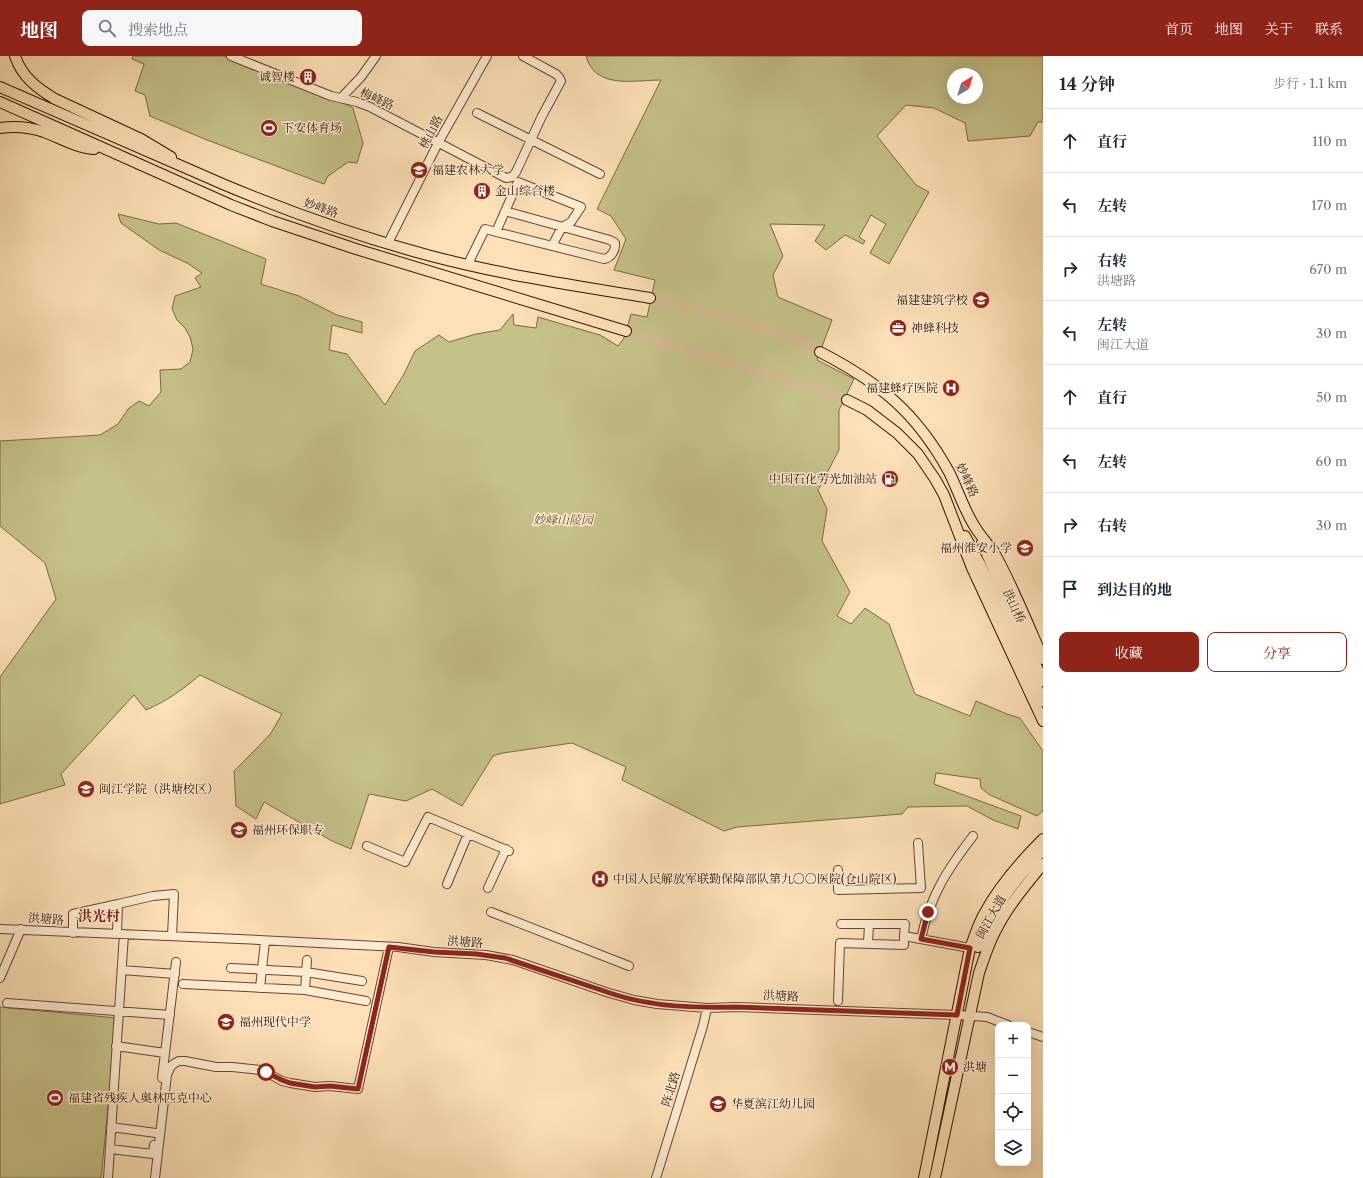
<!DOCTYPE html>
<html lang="zh">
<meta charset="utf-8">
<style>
body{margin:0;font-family:"Libre Caslon Text","Noto Serif SC",serif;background:#f6f6f7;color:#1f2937}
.controls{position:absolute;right:12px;bottom:12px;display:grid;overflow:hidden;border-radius:8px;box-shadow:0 4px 16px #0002}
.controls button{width:36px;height:36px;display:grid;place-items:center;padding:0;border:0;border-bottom:1px solid #e0e1e3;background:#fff;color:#1f2937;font:20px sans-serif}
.compass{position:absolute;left:947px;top:12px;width:36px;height:36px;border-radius:50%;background:#fff;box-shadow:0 4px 16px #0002;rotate:38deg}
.stop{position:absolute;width:12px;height:12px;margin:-9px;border:3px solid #8f2418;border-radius:50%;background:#fff}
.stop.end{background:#8f2418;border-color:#fff;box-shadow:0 1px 4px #0008}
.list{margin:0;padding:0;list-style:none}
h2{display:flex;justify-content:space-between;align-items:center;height:52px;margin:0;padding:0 16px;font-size:17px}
h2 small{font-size:13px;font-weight:400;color:#747a83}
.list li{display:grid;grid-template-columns:26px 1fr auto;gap:12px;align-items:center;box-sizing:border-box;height:64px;padding:0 16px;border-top:1px solid #e0e1e3}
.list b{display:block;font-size:15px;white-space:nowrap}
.list p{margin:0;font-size:13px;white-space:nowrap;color:#747a83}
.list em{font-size:13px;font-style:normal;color:#747a83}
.actions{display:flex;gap:8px;padding:12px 16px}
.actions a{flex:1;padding:9px 0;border:1px solid #8f2418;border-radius:8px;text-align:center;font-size:14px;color:#8f2418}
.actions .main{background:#8f2418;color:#fff}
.icon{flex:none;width:22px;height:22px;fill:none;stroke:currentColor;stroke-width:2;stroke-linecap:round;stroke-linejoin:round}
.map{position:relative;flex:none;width:1043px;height:1122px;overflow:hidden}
header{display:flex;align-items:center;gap:24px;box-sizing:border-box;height:56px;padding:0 20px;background:#8f2418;color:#fff}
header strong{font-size:19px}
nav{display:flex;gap:22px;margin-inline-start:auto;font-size:14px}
.search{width:280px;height:36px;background:#f6f6f7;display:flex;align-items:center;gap:10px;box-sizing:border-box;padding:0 14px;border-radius:8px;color:#747a83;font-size:15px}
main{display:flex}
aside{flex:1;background:#fff}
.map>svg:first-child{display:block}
.green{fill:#c5c18a;stroke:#7c6a46;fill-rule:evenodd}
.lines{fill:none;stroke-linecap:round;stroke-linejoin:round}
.major-tunnel{stroke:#d5b793;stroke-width:10;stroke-dasharray:10 5;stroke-linecap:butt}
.minor-casing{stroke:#664630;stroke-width:10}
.major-casing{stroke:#331303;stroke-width:12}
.minor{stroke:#feebd0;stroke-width:8}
.major{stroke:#fde0b7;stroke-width:10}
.route{stroke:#8f2418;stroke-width:5}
.labels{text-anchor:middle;stroke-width:3;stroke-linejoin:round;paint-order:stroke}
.poi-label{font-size:12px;fill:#331303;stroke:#feebd0;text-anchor:start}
.street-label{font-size:12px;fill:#331303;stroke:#feebd0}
.park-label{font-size:12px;font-style:italic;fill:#665032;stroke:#feebd0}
.quarter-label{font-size:14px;font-weight:bold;fill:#7a1f14;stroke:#feebd0}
</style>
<header>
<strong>地图</strong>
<div class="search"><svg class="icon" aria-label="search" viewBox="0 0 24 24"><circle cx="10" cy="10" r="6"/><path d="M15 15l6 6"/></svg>搜索地点</div>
<nav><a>首页</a><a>地图</a><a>关于</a><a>联系</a></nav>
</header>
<main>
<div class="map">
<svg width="1043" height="1122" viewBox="0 0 1043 1122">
<rect width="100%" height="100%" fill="#fde0b7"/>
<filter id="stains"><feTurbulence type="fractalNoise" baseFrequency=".005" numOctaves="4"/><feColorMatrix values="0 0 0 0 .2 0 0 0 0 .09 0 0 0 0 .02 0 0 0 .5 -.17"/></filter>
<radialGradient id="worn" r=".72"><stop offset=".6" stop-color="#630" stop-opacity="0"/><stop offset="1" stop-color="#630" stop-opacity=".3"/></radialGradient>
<!-- green -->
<path class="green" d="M 133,0 L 223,0 L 348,49 L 353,52 L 363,87 L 357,107 L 348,106 L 328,120 L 324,128 L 207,84 L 150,60 L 145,39 L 135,35 L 144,8 L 132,3 Z
M 586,0 L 1043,0 L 1043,66 L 1038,66 L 1030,80 L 968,85 L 965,67 L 934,52 L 906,49 L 877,80 L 916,129 L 929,136 L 889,208 L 870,197 L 886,168 L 871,159 L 859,181 L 865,185 L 863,188 L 845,179 L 826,194 L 815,185 L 825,169 L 770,168 L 783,200 L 773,219 L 778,241 L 832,264 L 817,304 L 854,323 L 839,354 L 839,394 L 818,434 L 827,453 L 822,485 L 850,536 L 837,560 L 851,568 L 865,552 L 889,568 L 915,638 L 970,660 L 976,645 L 1007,658 L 1020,662 L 1043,695 L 1043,755 L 1037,760 L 990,739 L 981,732 L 980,723 L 936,717 L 934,728 L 1021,760 L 1018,773 L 993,764 L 967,750 L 908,751 L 902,758 L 737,771 L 724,775 L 622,724 L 626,711 L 572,687 L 503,697 L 493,700 L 462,750 L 432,733 L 406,745 L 369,738 L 351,793 L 332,785 L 264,746 L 256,763 L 236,750 L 234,715 L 258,691 L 271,677 L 282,658 L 200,619 C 182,634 167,645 146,654 L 134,639 L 61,718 L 65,729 L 0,748 L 0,621 L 56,543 L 45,507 L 0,470 L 0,385 L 100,379 L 118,368 L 128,353 L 139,345 L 149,350 L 161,336 L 160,314 L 181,313 L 190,306 L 193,293 L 190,281 L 185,272 L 177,264 L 172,253 L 175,240 L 201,231 L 195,222 L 202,217 L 187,207 L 159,194 L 121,167 L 118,158 L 159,168 L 176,167 L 266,203 L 261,228 L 299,240 L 337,259 L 362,266 L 362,277 L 332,269 L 329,294 L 347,298 L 385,349 L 404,318 L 415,295 L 439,279 L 449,286 L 476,278 L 500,274 L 513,258 L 514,269 L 536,272 L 538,261 L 600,279 L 618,290 L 624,282 L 631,258 L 647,261 L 655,224 L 614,214 L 626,183 L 611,160 L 597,153 L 661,24 C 635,24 595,34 586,0 ZM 953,18 L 977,18 L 977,42 L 953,42 Z
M 0,951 L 117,962 L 101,1122 L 0,1122 Z"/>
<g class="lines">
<!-- major-tunnel -->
<path class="major-tunnel" d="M 650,242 L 706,256 L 765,272 L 790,281 L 820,296
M 626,275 L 847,344"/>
<defs>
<path id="minor" d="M 231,0 L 331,40 L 357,46 L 370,51 L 506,122 L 512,121 L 516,116 L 542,60 L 561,25 L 559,21 L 556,18 L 523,0
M 341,42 L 361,21 L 376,0
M 477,57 L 600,118
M 496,176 L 518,126 L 581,151 L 571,166 L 562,171 L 552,190
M 388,187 L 438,87 L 487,0
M 468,208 L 485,173 L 604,203 C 611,202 616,194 615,187 L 610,184 L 505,155
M 367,790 L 405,806 L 428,761 L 509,795
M 838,814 L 838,834 L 921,832 L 918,787
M 447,828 L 468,778
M 488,832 L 506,793
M 491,856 L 629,910
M 841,868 L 905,868 L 904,880
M 0,873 L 239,883 L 398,891 L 434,896 L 486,899 L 513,904 L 606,936 L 634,944 L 657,948 L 707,952 L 737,951 L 957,959 L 987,961 L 1008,969
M 73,877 L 73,858 L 118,848
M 117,878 L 118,848 L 153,840 L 174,838 L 172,880
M 921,883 C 930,840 947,814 973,780
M 868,888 L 869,868
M 231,912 L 306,916 L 362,925
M 122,914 L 175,918
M 0,922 L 21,873
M 183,928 L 305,934 L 366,945
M 260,932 L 265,885
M 305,934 L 307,904
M 838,945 L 840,887 L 904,889 L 904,880 L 970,892
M 7,947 L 170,959
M 1028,976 L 1043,981
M 116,990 L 165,997
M 162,1022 L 176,906
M 111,1071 L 156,1077
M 110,1093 L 153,1098 L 154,1089
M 108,1122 L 124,878
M 155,1122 L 167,1019 L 171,1010 L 175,1007 L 179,1005 L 185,1005 L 216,1011 L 232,1011 L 260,1014 L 266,1016 L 282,1025 L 290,1027 L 315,1031 L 330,1030 L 358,1033 L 389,891
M 656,1122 L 703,970 L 707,952"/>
<path id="major" d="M 15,0 C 22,21 37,32 55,43 L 141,83 L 171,101
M 0,31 L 225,129 C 292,157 360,181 431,200 C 503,219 577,230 650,242
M 0,46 L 231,149 L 272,165 L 356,193 L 626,275
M 0,72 C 15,70 29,71 44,76 C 60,82 77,92 94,93
M 820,296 C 880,327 916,356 949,416 C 958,434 964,454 975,471 C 981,481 990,490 996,500 C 1014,533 1028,568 1043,603
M 847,344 L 867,354 L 897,377 L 918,398 L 935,423 L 944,439 L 972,512 L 1043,665
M 965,480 L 981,510 L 1043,645
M 982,487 L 1043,625
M 978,891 C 991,854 1016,823 1043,794
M 924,1122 L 970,892 C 975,880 978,868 984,858 C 999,830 1021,805 1043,783
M 935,1122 L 979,917 C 984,902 989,887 996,874 C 1008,850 1026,829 1043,808"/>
</defs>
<!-- minor casing -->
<use href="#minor" class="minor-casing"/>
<!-- major casing -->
<use href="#major" class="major-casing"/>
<!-- minor -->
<use href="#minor" class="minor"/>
<!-- major -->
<use href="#major" class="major"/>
</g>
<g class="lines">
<!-- route -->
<path class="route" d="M 266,1016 L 282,1024 L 290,1027 L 315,1031 L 330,1030 L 358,1033 L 389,891 L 434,896 L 476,898 L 505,902 L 616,939 C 654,951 696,952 736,951 L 957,959 L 970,892 L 921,883 L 928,856"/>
</g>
<!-- icons -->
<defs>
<symbol id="building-disc" viewBox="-11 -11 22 22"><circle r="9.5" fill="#8f2418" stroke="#feebd0"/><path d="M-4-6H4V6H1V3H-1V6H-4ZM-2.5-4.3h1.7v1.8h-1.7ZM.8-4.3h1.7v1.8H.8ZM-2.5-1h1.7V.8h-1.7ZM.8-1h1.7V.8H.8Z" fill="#fff"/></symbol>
<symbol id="stadium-disc" viewBox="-11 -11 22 22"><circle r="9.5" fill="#8f2418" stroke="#feebd0"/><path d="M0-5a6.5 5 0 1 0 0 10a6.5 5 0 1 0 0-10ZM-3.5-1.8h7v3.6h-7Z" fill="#fff"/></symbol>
<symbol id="university-disc" viewBox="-11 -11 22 22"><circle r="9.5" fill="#8f2418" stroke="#feebd0"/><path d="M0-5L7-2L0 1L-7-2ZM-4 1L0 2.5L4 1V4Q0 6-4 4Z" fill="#fff"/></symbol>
<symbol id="school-disc" viewBox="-11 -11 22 22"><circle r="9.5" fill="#8f2418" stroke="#feebd0"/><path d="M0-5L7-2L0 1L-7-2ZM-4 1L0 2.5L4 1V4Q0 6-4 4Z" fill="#fff"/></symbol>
<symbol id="office-disc" viewBox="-11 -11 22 22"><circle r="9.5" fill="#8f2418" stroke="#feebd0"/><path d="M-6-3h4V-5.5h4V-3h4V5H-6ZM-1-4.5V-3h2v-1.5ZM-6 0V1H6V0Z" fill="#fff"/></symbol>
<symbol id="hospital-disc" viewBox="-11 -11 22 22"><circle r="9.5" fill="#8f2418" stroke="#feebd0"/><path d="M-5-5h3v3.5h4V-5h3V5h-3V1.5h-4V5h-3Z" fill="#fff"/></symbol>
<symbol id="fuel-disc" viewBox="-11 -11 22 22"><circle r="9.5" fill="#8f2418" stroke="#feebd0"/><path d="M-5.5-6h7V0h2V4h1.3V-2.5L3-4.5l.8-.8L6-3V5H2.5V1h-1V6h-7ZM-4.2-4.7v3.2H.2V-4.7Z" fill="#fff"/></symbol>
<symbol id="metro-disc" viewBox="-11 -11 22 22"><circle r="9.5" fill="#8f2418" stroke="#feebd0"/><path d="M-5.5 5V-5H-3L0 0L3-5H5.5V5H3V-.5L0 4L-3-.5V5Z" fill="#fff"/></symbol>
</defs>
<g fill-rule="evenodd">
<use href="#building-disc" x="298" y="11" width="20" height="20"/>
<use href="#stadium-disc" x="259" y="62" width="20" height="20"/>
<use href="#university-disc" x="409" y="104" width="20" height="20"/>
<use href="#building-disc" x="472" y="125" width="20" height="20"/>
<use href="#school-disc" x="971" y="234" width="20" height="20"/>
<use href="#office-disc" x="888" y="262" width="20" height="20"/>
<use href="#hospital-disc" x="941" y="322" width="20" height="20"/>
<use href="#fuel-disc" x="880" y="413" width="20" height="20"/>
<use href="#school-disc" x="1015" y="482" width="20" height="20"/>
<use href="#university-disc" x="76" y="723" width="20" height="20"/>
<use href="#university-disc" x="229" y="764" width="20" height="20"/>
<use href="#hospital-disc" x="590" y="813" width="20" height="20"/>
<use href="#school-disc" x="216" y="956" width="20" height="20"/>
<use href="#metro-disc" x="940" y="1001" width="20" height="20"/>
<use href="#stadium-disc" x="45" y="1032" width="20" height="20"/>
<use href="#school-disc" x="708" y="1038" width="20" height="20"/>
</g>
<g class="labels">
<!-- poi labels -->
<g class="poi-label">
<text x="295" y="25" text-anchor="end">诚智楼</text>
<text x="282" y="76">下安体育场</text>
<text x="432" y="118">福建农林大学</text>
<text x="495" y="139">金山综合楼</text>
<text x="968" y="248" text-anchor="end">福建建筑学校</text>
<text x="911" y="276">神蜂科技</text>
<text x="938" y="336" text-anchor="end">福建蜂疗医院</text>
<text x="877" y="427" text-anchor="end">中国石化劳光加油站</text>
<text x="1012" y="496" text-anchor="end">福州淮安小学</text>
<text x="99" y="737">闽江学院（洪塘校区）</text>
<text x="252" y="778">福州环保职专</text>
<text x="613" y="827">中国人民解放军联勤保障部队第九〇〇医院(仓山院区)</text>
<text x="239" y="970">福州现代中学</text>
<text x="963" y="1015">洪塘</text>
<text x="68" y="1046">福建省残疾人奥林匹克中心</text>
<text x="731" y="1052">华夏滨江幼儿园</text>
</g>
<!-- street labels -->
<g class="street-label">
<text transform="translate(377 43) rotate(24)" y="4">梅峰路</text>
<text transform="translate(431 76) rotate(-62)" y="4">桃山路</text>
<text transform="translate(321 152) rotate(19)" y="4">妙峰路</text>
<text transform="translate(967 424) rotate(64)" y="4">妙峰路</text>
<text transform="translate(1014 550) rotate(65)" y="4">洪山桥</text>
<text transform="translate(991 861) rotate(-61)" y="4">闽江大道</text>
<text transform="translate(46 863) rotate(4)" y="4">洪塘路</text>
<text transform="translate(465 886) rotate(4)" y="4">洪塘路</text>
<text transform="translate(781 940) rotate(2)" y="4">洪塘路</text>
<text transform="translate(671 1033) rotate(-73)" y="4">阵北路</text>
</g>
<!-- park labels -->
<g class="park-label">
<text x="563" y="468">妙峰山陵园</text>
</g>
<!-- quarter labels -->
<g class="quarter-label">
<text x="99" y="865">洪光村</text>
</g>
</g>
<rect width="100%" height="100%" filter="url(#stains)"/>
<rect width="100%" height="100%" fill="url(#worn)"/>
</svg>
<div class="controls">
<button>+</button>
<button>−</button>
<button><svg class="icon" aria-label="locate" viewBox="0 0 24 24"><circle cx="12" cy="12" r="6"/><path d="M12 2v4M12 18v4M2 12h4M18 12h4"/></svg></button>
<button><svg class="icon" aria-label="layers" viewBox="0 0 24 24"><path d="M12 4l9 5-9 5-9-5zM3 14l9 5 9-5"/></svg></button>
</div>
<svg class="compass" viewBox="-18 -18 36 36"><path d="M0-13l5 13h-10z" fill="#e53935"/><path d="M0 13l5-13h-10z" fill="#747a83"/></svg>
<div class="stop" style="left:266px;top:1016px"></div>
<div class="stop end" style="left:928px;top:856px"></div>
</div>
<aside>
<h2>14 分钟<small>步行 · 1.1 km</small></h2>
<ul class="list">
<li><svg class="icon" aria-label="ahead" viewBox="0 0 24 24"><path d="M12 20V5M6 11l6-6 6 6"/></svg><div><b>直行</b></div><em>110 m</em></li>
<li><svg class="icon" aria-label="left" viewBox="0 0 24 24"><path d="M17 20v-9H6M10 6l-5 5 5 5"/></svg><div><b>左转</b></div><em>170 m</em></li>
<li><svg class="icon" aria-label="right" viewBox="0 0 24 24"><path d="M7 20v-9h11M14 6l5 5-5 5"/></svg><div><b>右转</b><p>洪塘路</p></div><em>670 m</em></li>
<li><svg class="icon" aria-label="left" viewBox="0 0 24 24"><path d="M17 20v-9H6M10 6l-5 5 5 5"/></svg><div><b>左转</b><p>闽江大道</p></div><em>30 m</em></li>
<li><svg class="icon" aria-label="ahead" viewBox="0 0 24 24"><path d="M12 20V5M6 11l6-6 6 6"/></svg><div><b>直行</b></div><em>50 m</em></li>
<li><svg class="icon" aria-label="left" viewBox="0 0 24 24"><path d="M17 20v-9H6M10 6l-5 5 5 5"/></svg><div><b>左转</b></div><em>60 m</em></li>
<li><svg class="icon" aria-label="right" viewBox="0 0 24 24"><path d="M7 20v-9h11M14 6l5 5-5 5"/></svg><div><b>右转</b></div><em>30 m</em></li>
<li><svg class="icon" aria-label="arrive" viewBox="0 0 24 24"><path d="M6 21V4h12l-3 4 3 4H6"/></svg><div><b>到达目的地</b></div></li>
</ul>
<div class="actions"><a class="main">收藏</a><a>分享</a></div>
</aside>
</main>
